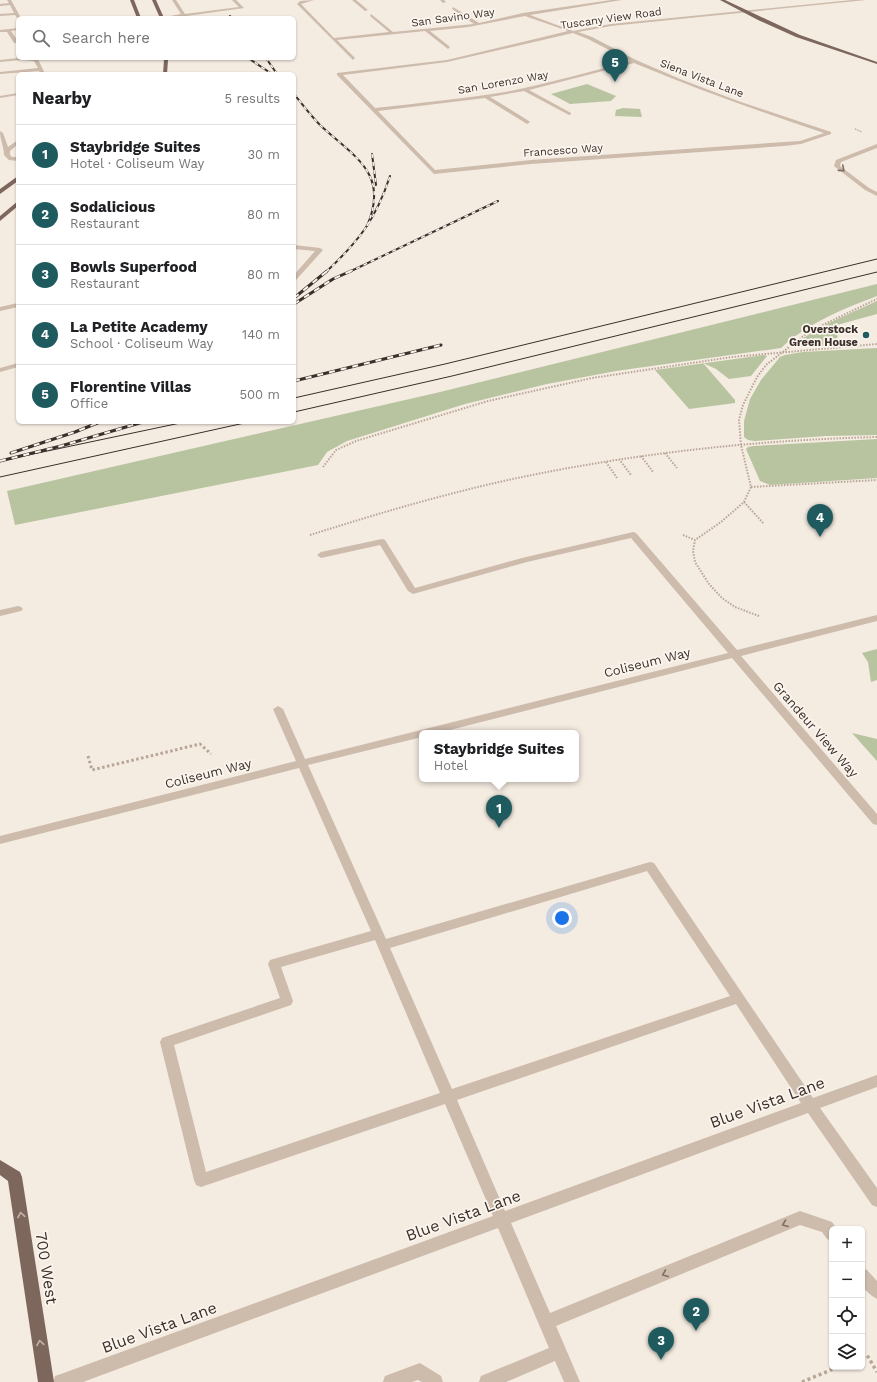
<!DOCTYPE html>
<meta charset="utf-8">
<style>
body{margin:0;font-family:"Work Sans",sans-serif;background:#f2f2f2;color:#202124}
.controls{position:absolute;right:12px;bottom:12px;display:grid;overflow:hidden;border-radius:6px;box-shadow:0 1px 3px #0004}
.controls button{width:36px;height:36px;display:grid;place-items:center;padding:0;border:0;border-bottom:1px solid #e0e0e0;background:#fff;color:#202124;font:20px sans-serif}
.you{position:absolute;left:562px;top:918px;width:14px;height:14px;margin:-10px;border:3px solid #fff;border-radius:50%;background:#1a73e8;box-shadow:0 0 0 6px #1a73e833}
.badge{display:grid;place-items:center;width:26px;height:26px;border-radius:50%;background:#1f5a5e;color:#fff;font-size:13px;font-weight:700}
.pin{position:absolute;translate:-50% -33px;filter:drop-shadow(0 1px 2px #0008)}
.pin::after{content:'';position:absolute;top:21px;width:14px;height:12px;background:inherit;clip-path:polygon(0 0,100% 0,50% 100%)}
.popup{position:absolute;left:419px;top:730px;width:160px;height:52px;box-sizing:border-box;display:grid;place-content:center;border-radius:6px;background:#fff;filter:drop-shadow(0 1px 3px #0005);font-size:13px;white-space:nowrap;color:#757577}
.popup b{font-size:15px;color:#202124}
.popup::after{content:'';position:absolute;left:50%;top:100%;margin-left:-8px;border:8px solid transparent;border-top-color:#fff}
.list{margin:0;padding:0;list-style:none}
h2{display:flex;justify-content:space-between;align-items:center;height:52px;margin:0;padding:0 16px;font-size:17px}
h2 small{font-size:13px;font-weight:400;color:#757577}
.list li{display:grid;grid-template-columns:26px 1fr auto;gap:12px;align-items:center;box-sizing:border-box;height:60px;padding:0 16px;border-top:1px solid #e0e0e0}
.list b{display:block;font-size:15px;white-space:nowrap}
.list p{margin:0;font-size:13px;white-space:nowrap;color:#757577}
.list em{font-size:13px;font-style:normal;color:#757577}
.icon{flex:none;width:22px;height:22px;fill:none;stroke:currentColor;stroke-width:2;stroke-linecap:round;stroke-linejoin:round}
.map{position:relative;flex:none;width:877px;height:1382px;overflow:hidden}
.search{position:absolute;background:#fff;box-shadow:0 1px 3px #0004;left:16px;top:16px;width:280px;height:44px;display:flex;align-items:center;gap:10px;box-sizing:border-box;padding:0 14px;border-radius:6px;color:#757577;font-size:15px}
.panel{position:absolute;background:#fff;box-shadow:0 1px 3px #0004;left:16px;top:72px;width:280px;height:352px;border-radius:6px}
.map>svg:first-child{display:block}
.green{fill:#b8c4a0}
.lines{fill:none;stroke-linecap:round;stroke-linejoin:round}
.path-far3{stroke:#b9a596;stroke-width:1.5;stroke-dasharray:1 1;stroke-linecap:butt}
.path-far2{stroke:#b9a596;stroke-width:2;stroke-dasharray:1.5 1.5;stroke-linecap:butt}
.path-far1{stroke:#b9a596;stroke-width:3;stroke-dasharray:2.5 2.5;stroke-linecap:butt}
.path{stroke:#b9a596;stroke-width:3.5;stroke-dasharray:3 3;stroke-linecap:butt}
.minor{fill:#cdbbac;fill-rule:evenodd}
.major{fill:#7d675c;fill-rule:evenodd}
.tram{stroke:#3b302b;stroke-width:1}
.rail-far1-casing{stroke:#3b302b;stroke-width:2}
.rail-casing{stroke:#3b302b;stroke-width:3}
.rail-far1{stroke:#fbf5ee;stroke-width:1.5;stroke-dasharray:4;stroke-linecap:butt}
.rail{stroke:#fbf5ee;stroke-width:2;stroke-dasharray:6;stroke-linecap:butt}
.oneway{stroke:#7d6f65}
.oneway2{stroke:#c2b5ac}
.poi-dot{fill:#1f5a5e;stroke:#fbf5ee;stroke-width:1.5}
.labels{text-anchor:middle;stroke-width:3.5;stroke-linejoin:round;paint-order:stroke}
.far-street-label{font-size:11px;fill:#3b302b;stroke:#fbf5ee}
.far-poi-label{font-size:11px;font-weight:bold;fill:#3b302b;stroke:#fbf5ee;text-anchor:end}
.street-label{font-size:13px;fill:#3b302b;stroke:#fbf5ee}
.near-street-label{font-size:16px;fill:#3b302b;stroke:#fbf5ee}
</style>
<div class="map">
<svg width="877" height="1382" viewBox="0 0 877 1382">
<rect width="100%" height="100%" fill="#f4ebe1"/>
<!-- green -->
<path class="green" d="M 587,84 L 616,96 L 611,101 L 570,104 L 551,94 Z
M 623,108 L 640,109 L 642,117 L 615,116 L 616,110 Z
M 877,284 L 877,296 C 843,309 808,323 781,348 L 616,371 L 547,384 L 465,404 L 347,441 L 327,452 L 318,465 L 15,525 L 7,491 L 436,393 Z
M 877,301 L 877,314 L 837,325 L 844,329 L 832,332 L 838,336 L 833,345 L 796,347 L 793,345 L 820,327 Z
M 877,348 L 877,435 L 826,436 L 755,441 L 748,440 L 744,437 L 744,421 L 750,399 L 761,380 L 780,357 L 785,355 L 803,352 Z
M 764,355 L 767,356 L 751,376 L 729,379 L 716,369 L 703,363 L 735,400 L 735,403 L 689,409 L 655,370 Z
M 877,439 L 877,478 L 770,485 L 760,481 L 746,449 L 748,447 L 753,446 Z
M 877,649 L 877,680 L 871,682 L 868,662 L 862,653 Z
M 852,733 L 877,739 L 877,761 Z"/>
<g class="lines">
<!-- path-far3 -->
<path class="path-far3" d="M 855,129 L 862,132"/>
<!-- path-far2 -->
<path class="path-far2" d="M 665,453 L 677,468
M 641,456 L 653,472
M 619,459 L 631,475
M 606,462 L 617,478
M 323,467 L 336,450 L 356,441 L 488,401 L 592,378 L 732,357 L 877,344
M 751,487 L 877,480
M 744,502 L 764,524
M 310,535 C 383,512 457,490 532,475 C 646,452 761,440 877,437
M 683,535 L 695,540
M 759,616 L 735,607 L 722,598 L 709,584 L 695,562 L 693,551 L 695,540 L 721,522 L 744,502 L 751,487 L 741,445 L 739,420 L 743,405 L 757,377 L 766,365 L 810,331 L 877,299"/>
<!-- path-far1 -->
<path class="path-far1" d="M 88,756 L 92,770 L 200,744 L 211,754"/>
<!-- path -->
<path class="path" d="M 862,1357 L 867,1355 L 877,1372
M 802,1382 L 838,1367"/>
<!-- minor -->
<path class="minor" d="M 7,0 L 11,0 L 21,18 L 18,19 L 15,15 L 0,16 L 0,14 L 14,13 L 10,5 L 0,6 L 0,4 L 9,3 Z
M 172,0 L 176,0 L 185,14 L 239,7 L 232,0 L 236,0 L 244,8 L 172,18 L 160,18 L 181,14 Z
M 314,0 L 301,4 L 334,38 L 389,32 L 370,16 L 371,14 L 393,32 L 474,24 L 452,9 L 453,7 L 479,23 L 523,13 L 611,0 L 622,0 L 530,15 L 573,31 L 611,24 L 852,0 L 866,0 L 611,26 L 578,32 L 592,37 L 636,60 L 680,79 L 738,101 L 831,132 L 831,134 L 801,144 L 784,146 L 531,164 L 434,174 L 337,75 L 337,73 L 447,60 L 568,31 L 525,16 L 468,27 L 430,31 L 450,47 L 448,49 L 425,31 L 337,40 L 355,58 L 353,60 L 297,4 L 300,1 ZM 573,33 L 588,39 L 630,61 C 589,72 547,84 505,92 C 462,99 419,103 375,108 L 343,75 L 447,62 ZM 634,63 C 696,89 759,111 824,133 L 800,141 L 784,142 L 531,160 L 435,170 L 378,111 L 485,98 L 527,124 L 530,122 L 529,121 L 490,97 L 524,91 L 569,115 L 571,114 L 571,113 L 529,90 Z
M 352,0 L 356,0 L 368,10 L 365,11 Z
M 440,0 L 444,0 L 446,2 L 443,3 Z
M 139,16 L 140,18 L 129,18 Z
M 18,28 L 18,30 L 11,31 L 18,41 L 18,43 L 14,43 L 7,32 L 0,32 L 0,30 Z
M 18,58 L 38,59 L 45,74 L 41,74 L 39,71 L 0,74 L 0,72 L 38,68 L 34,61 L 22,60 L 0,62 L 0,60 Z
M 18,93 L 18,95 L 0,98 L 0,96 Z
M 0,131 L 3,133 L 8,147 L 18,140 L 18,144 L 10,151 L 10,155 L 12,157 L 18,157 L 18,161 L 9,160 L 4,155 C 4,147 0,140 0,131 Z
M 877,144 L 877,148 L 841,162 L 840,166 L 869,188 L 877,192 L 877,196 L 865,190 L 834,166 L 836,160 Z
M 294,245 L 320,248 L 323,250 L 296,280 L 294,281 L 294,275 L 315,251 L 294,249 Z
M 18,303 L 18,307 L 0,311 L 0,307 Z
M 18,363 L 18,367 L 0,372 L 0,368 Z
M 633,532 L 636,533 L 737,650 L 877,615 L 877,621 L 741,656 L 877,814 L 877,825 L 873,824 L 732,658 L 438,733 L 422,733 L 422,737 L 308,765 L 386,939 L 650,862 L 654,863 L 813,1098 L 877,1075 L 877,1087 L 820,1108 L 877,1188 L 877,1207 L 872,1205 L 808,1113 L 511,1223 L 550,1313 L 800,1211 L 832,1222 L 837,1229 L 832,1229 L 832,1241 L 827,1239 L 822,1232 L 800,1225 L 556,1326 L 580,1382 L 564,1382 L 555,1361 L 506,1382 L 479,1382 L 481,1376 L 549,1348 L 498,1228 L 83,1382 L 53,1382 L 55,1376 L 61,1374 L 493,1216 L 445,1104 L 201,1187 L 196,1185 L 194,1180 L 160,1042 L 162,1038 L 280,998 L 268,964 L 270,960 L 371,931 L 299,768 L 0,844 L 0,836 L 296,761 L 273,709 L 278,706 L 283,709 L 305,759 L 728,653 L 631,538 L 527,562 L 413,594 L 408,591 L 380,545 L 321,558 L 317,555 L 321,552 L 382,539 L 385,540 L 415,588 L 522,558 ZM 647,871 L 730,996 L 452,1089 L 390,948 ZM 375,940 L 440,1093 L 206,1172 L 174,1045 L 291,1005 L 293,1001 L 281,967 ZM 736,1004 L 801,1103 L 505,1211 L 457,1100 Z
M 18,606 L 21,607 L 23,609 L 21,611 L 0,616 L 0,610 Z
M 862,1268 L 867,1270 L 877,1281 L 877,1299 L 872,1296 L 862,1287 Z
M 420,1363 L 441,1376 L 443,1382 L 422,1382 L 418,1380 L 412,1382 L 383,1382 L 385,1376 Z"/>
<!-- major -->
<path class="major" d="M 130,0 L 134,0 L 141,18 L 137,18 Z
M 152,0 L 156,0 L 164,18 L 160,18 Z
M 720,0 L 725,0 L 800,35 L 877,62 L 877,64 L 796,37 L 758,20 Z
M 166,59 L 168,60 L 167,74 L 163,74 L 164,60 Z
M 18,176 L 18,181 L 0,194 L 0,189 Z
M 18,201 L 18,206 L 0,221 L 0,216 Z
M 0,1160 L 20,1172 L 22,1177 L 54,1382 L 38,1382 L 8,1181 L 0,1175 Z"/>
<!-- tram -->
<path class="tram" d="M 294,398 L 445,364 L 877,259
M 294,412 L 452,376 L 877,272
M 0,461 L 185,422
M 0,477 L 249,422"/>
<defs>
<path id="rail-far1" d="M 230,16 L 232,18
M 248,58 L 272,74
M 266,58 L 277,74
M 294,94 C 302,104 310,115 320,125 C 354,157 390,173 367,226
M 372,154 L 376,185
M 326,272 C 359,241 376,219 390,176
M 349,272 L 498,201"/>
<path id="rail" d="M 294,298 L 327,271
M 294,304 L 333,279 L 351,271
M 294,381 L 441,345
M 11,453 L 75,432 L 100,422
M 0,461 L 61,446 L 143,422"/>
</defs>
<!-- rail-far1 casing -->
<use href="#rail-far1" class="rail-far1-casing"/>
<!-- rail casing -->
<use href="#rail" class="rail-casing"/>
<!-- rail-far1 -->
<use href="#rail-far1" class="rail-far1"/>
<!-- rail -->
<use href="#rail" class="rail"/>
</g>
<!-- one-way arrows -->
<defs><path id="oneway-chevron" d="M-2-3.5L2.5 0L-2 3.5" fill="none" stroke-width="1.6" stroke-linecap="round" stroke-linejoin="round"/></defs>
<g class="oneway">
<use href="#oneway-chevron" transform="translate(842 169) rotate(41)"/>
<use href="#oneway-chevron" transform="translate(785 1224) rotate(159)"/>
<use href="#oneway-chevron" transform="translate(665 1274) rotate(157)"/>
</g>
<g class="oneway2">
<use href="#oneway-chevron" transform="translate(21 1215) rotate(-99)"/>
<use href="#oneway-chevron" transform="translate(40 1343) rotate(-99)"/>
</g>
<!-- markers -->
<circle class="poi-dot" cx="866" cy="335" r="4"/>
<g class="labels">
<!-- far-street labels -->
<g class="far-street-label">
<text transform="translate(453 17) rotate(-8)" y="4">San Savino Way</text>
<text transform="translate(611 18) rotate(-8)" y="4">Tuscany View Road</text>
<text transform="translate(702 78) rotate(21)" y="4">Siena Vista Lane</text>
<text transform="translate(503 82) rotate(-10)" y="4">San Lorenzo Way</text>
<text transform="translate(563 150) rotate(-4)" y="4">Francesco Way</text>
</g>
<!-- far-poi labels -->
<g class="far-poi-label">
<text x="858" y="333">Overstock<tspan x="858" dy="13">Green House</tspan></text>
</g>
<!-- street labels -->
<g class="street-label">
<text transform="translate(647 662) rotate(-14)" y="5">Coliseum Way</text>
<text transform="translate(816 729) rotate(49)" y="5">Grandeur View Way</text>
<text transform="translate(208 773) rotate(-14)" y="5">Coliseum Way</text>
</g>
<!-- near-street labels -->
<g class="near-street-label">
<text transform="translate(767 1102) rotate(-20)" y="6">Blue Vista Lane</text>
<text transform="translate(463 1215) rotate(-20)" y="6">Blue Vista Lane</text>
<text transform="translate(47 1268) rotate(81)" y="6">700 West</text>
<text transform="translate(159 1327) rotate(-20)" y="6">Blue Vista Lane</text>
</g>
</g>
</svg>
<div class="controls">
<button>+</button>
<button>−</button>
<button><svg class="icon" aria-label="locate" viewBox="0 0 24 24"><circle cx="12" cy="12" r="6"/><path d="M12 2v4M12 18v4M2 12h4M18 12h4"/></svg></button>
<button><svg class="icon" aria-label="layers" viewBox="0 0 24 24"><path d="M12 4l9 5-9 5-9-5zM3 14l9 5 9-5"/></svg></button>
</div>
<div class="you"></div>
<div class="pin badge" style="left:499px;top:828px">1</div>
<div class="popup"><b>Staybridge Suites</b>Hotel</div>
<div class="pin badge" style="left:696px;top:1331px">2</div>
<div class="pin badge" style="left:661px;top:1360px">3</div>
<div class="pin badge" style="left:820px;top:537px">4</div>
<div class="pin badge" style="left:615px;top:82px">5</div>
<div class="search"><svg class="icon" aria-label="search" viewBox="0 0 24 24"><circle cx="10" cy="10" r="6"/><path d="M15 15l6 6"/></svg>Search here</div>
<section class="panel">
<h2>Nearby<small>5 results</small></h2>
<ul class="list">
<li><span class="badge">1</span><div><b>Staybridge Suites</b><p>Hotel · Coliseum Way</p></div><em>30 m</em></li>
<li><span class="badge">2</span><div><b>Sodalicious</b><p>Restaurant</p></div><em>80 m</em></li>
<li><span class="badge">3</span><div><b>Bowls Superfood</b><p>Restaurant</p></div><em>80 m</em></li>
<li><span class="badge">4</span><div><b>La Petite Academy</b><p>School · Coliseum Way</p></div><em>140 m</em></li>
<li><span class="badge">5</span><div><b>Florentine Villas</b><p>Office</p></div><em>500 m</em></li>
</ul>
</section>
</div>
